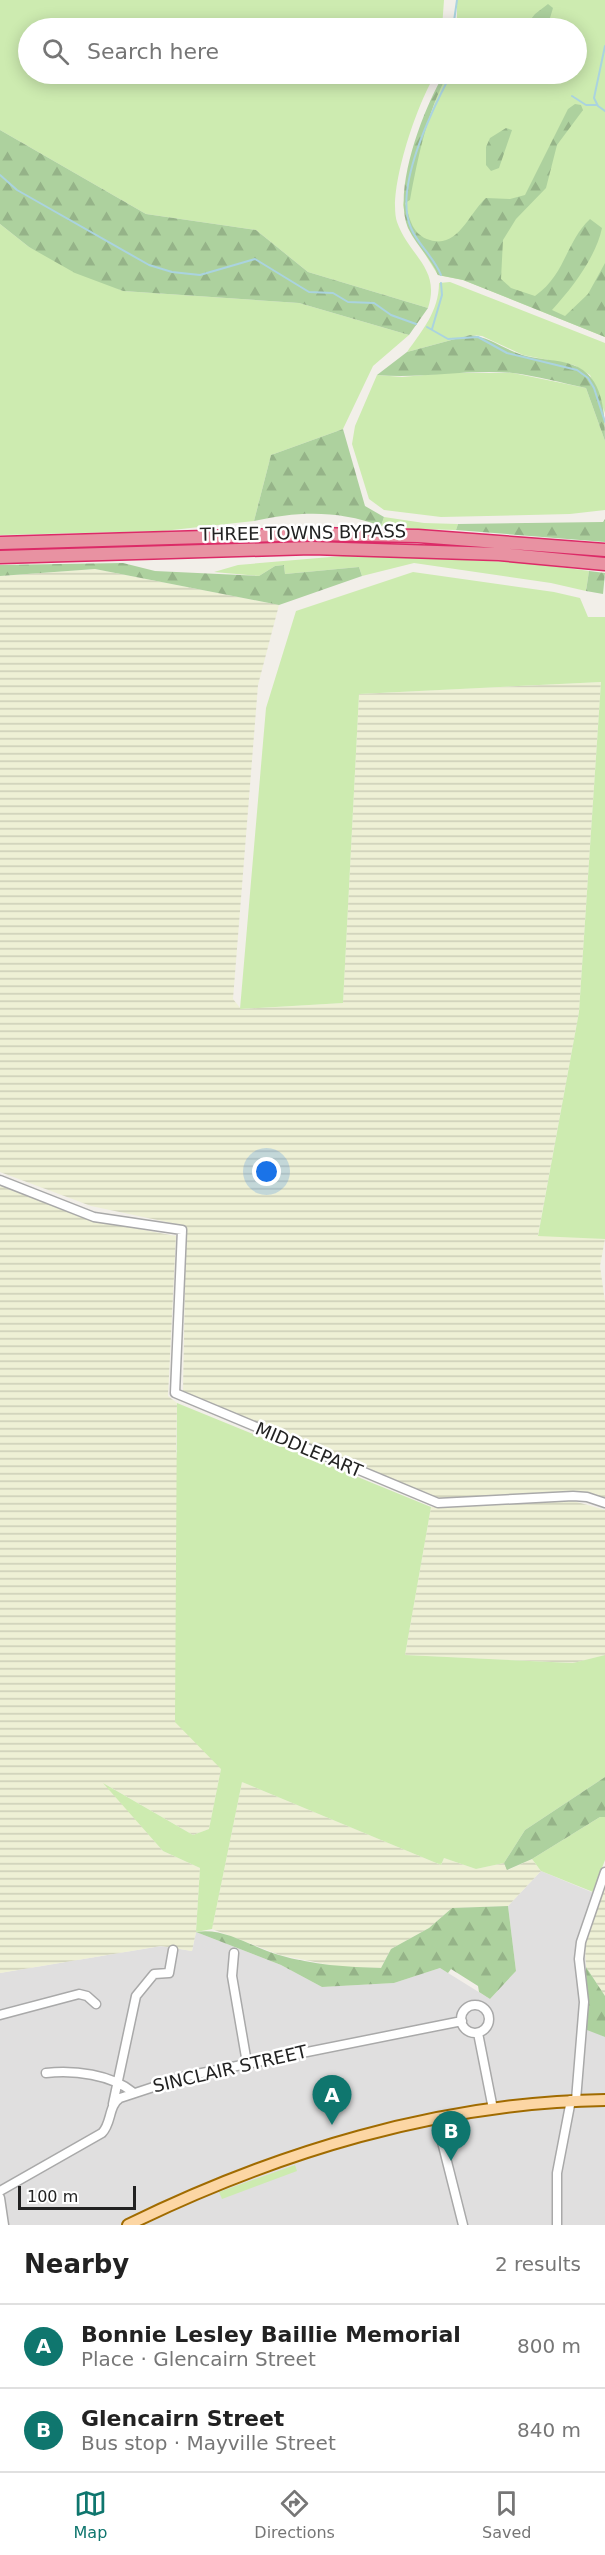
<!DOCTYPE html>
<meta charset="utf-8">
<style>
body{margin:0;font-family:"DejaVu Sans",sans-serif;background:#f2f2f2;color:#222}
.scale{position:absolute;left:18px;bottom:15px;width:118px;box-sizing:border-box;padding-left:6px;border:3px solid #222;border-top:0;font-size:16px;line-height:21px;white-space:nowrap;color:#222;-webkit-text-stroke:4px #fff;paint-order:stroke}
.you{position:absolute;left:267px;top:1172px;width:21px;height:21px;margin:-15px;border:4px solid #fff;border-radius:50%;background:#1a73e8;box-shadow:0 0 0 9px #1a73e833}
.badge{display:grid;place-items:center;width:39px;height:39px;border-radius:50%;background:#0f766e;color:#fff;font-size:20px;font-weight:700}
.pin{position:absolute;translate:-50% -50px;filter:drop-shadow(0 2px 3px #0008)}
.pin::after{content:'';position:absolute;top:32px;width:21px;height:18px;background:inherit;clip-path:polygon(0 0,100% 0,50% 100%)}
.list{margin:0;padding:0;list-style:none}
h2{display:flex;justify-content:space-between;align-items:center;height:78px;margin:0;padding:0 24px;font-size:26px}
h2 small{font-size:20px;font-weight:400;color:#767676}
.list li{display:grid;grid-template-columns:39px 1fr auto;gap:18px;align-items:center;box-sizing:border-box;height:84px;padding:0 24px;border-top:2px solid #e0e0e0}
.list b{display:block;font-size:22px;white-space:nowrap}
.list p{margin:0;font-size:20px;white-space:nowrap;color:#767676}
.list em{font-size:20px;font-style:normal;color:#767676}
.icon{flex:none;width:33px;height:33px;fill:none;stroke:currentColor;stroke-width:2;stroke-linecap:round;stroke-linejoin:round}
.map{position:relative;flex:none;width:605px;height:2225px;overflow:hidden}
.search{position:absolute;background:#fff;box-shadow:0 3px 15px #0003;left:18px;right:18px;top:18px;height:66px;display:flex;align-items:center;gap:15px;box-sizing:border-box;padding:0 21px;border-radius:33px;color:#767676;font-size:22px}
.sheet{height:246px;background:#fff}
nav{display:flex;justify-content:space-around;align-items:center;box-sizing:border-box;height:84px;border-top:2px solid #e0e0e0;background:#fff;font-size:16px;color:#767676}
nav a{display:grid;justify-items:center;gap:3px}
nav .on{color:#0f766e}
.map>svg:first-child{display:block}
.residential{fill:#e0dfdf}
.farmland{fill:url(#farmland-rules)}
.grass{fill:#cdebb0}
.forest{fill:url(#forest-firs)}
.lines{fill:none;stroke-linecap:round;stroke-linejoin:round}
.stream{stroke:#aad3df;stroke-width:2}
.minor-casing{stroke:#a9a9a9;stroke-width:11}
.major-casing{stroke:#a06b00;stroke-width:14}
.highway-casing{stroke:#dc2a67;stroke-width:15}
.minor{stroke:#fff;stroke-width:8}
.major{stroke:#fcd6a4;stroke-width:10}
.highway{stroke:#e892a2;stroke-width:12}
.labels{text-anchor:middle;stroke-width:5;stroke-linejoin:round;paint-order:stroke}
.street-label{font-size:18px;fill:#222;stroke:#fff}
</style>
<div class="map">
<svg width="605" height="2225" viewBox="0 0 605 2225">
<defs>
<pattern id="farmland-rules" width="6" height="5" patternUnits="userSpaceOnUse" patternTransform="scale(1.5)"><rect width="6" height="5" fill="#eef0d5"/><path d="M0 2.5h6" fill="none" stroke="#ccceb7"/></pattern>
<pattern id="forest-firs" width="22" height="20" patternUnits="userSpaceOnUse" patternTransform="scale(1.5)"><rect width="22" height="20" fill="#add19e"/><path d="M5 1l3.5 6h-7zM16 11l3.5 6h-7z" fill="#95b388"/></pattern>
</defs>
<rect width="100%" height="100%" fill="#f2efe9"/>
<!-- residential -->
<path class="residential" d="M 541,1871 L 601,1896 L 585,1945 L 588,2029 L 605,2037 L 605,2225 L 0,2225 L 0,1973 L 161,1946 L 192,1951 L 196,1932 L 281,1965 L 322,1987 L 394,1983 L 440,1968 L 490,1999 L 516,1971 L 508,1906 Z"/>
<!-- farmland -->
<path class="farmland" d="M 95,569 L 279,605 L 258,685 L 233,999 L 241,1009 L 343,1003 L 359,694 L 601,682 L 579,1012 L 538,1235 L 605,1239 L 600,1266 L 605,1302 L 605,1499 L 587,1492 L 445,1499 L 423,1495 L 183,1391 L 186,1226 L 91,1206 L 0,1172 L 0,576 Z
M 0,1186 L 91,1220 L 176,1236 L 168,1396 L 177,1403 L 176,1451 L 221,1769 L 209,1829 L 193,1835 L 105,1784 L 163,1851 L 200,1868 L 196,1932 L 192,1951 L 161,1946 L 0,1973 Z
M 570,1500 L 605,1510 L 605,1655 L 574,1663 L 405,1655 L 431,1507 Z
M 242,1782 L 441,1865 L 444,1858 L 476,1869 L 504,1863 L 508,1870 L 532,1859 L 541,1871 L 508,1906 L 452,1908 L 429,1928 L 391,1949 L 381,1968 L 340,1967 L 280,1955 L 212,1929 Z
M 605,1885 L 605,1996 L 586,1967 L 585,1945 Z"/>
<!-- grass -->
<path class="grass" d="M 0,0 L 444,0 L 442,28 L 28,28 L 28,74 L 436,74 C 418,100 387,191 397,222 C 409,256 441,268 428,308 L 308,272 L 256,230 L 146,214 L 0,130 Z
M 457,0 L 605,0 L 605,337 L 463,280 L 438,275 L 408,227 L 403,205 L 414,160 L 439,91 L 448,74 L 576,74 L 576,28 L 457,28 Z
M 0,224 L 29,247 L 123,291 L 299,303 L 409,335 L 373,366 L 343,429 L 271,455 L 254,521 L 163,531 L 0,535 Z
M 450,282 L 605,343 L 605,413 L 590,375 L 574,365 L 523,355 L 482,336 L 470,335 L 407,352 C 422,331 439,311 439,283 Z
M 448,373 L 513,373 L 586,388 L 605,441 L 605,510 L 570,514 L 441,517 L 384,510 L 369,499 L 352,444 L 355,426 L 377,375 L 402,377 Z
M 384,517 L 424,523 L 458,524 L 456,530 L 388,528 L 381,526 Z
M 354,555 L 530,563 L 589,571 L 586,591 L 551,583 L 414,563 L 362,576 L 359,567 L 285,574 L 284,565 L 275,566 L 259,576 L 214,572 L 238,565 Z
M 413,572 L 554,592 L 580,598 L 588,617 L 605,617 L 605,1239 L 538,1236 L 579,1012 L 601,682 L 359,694 L 343,1003 L 240,1009 L 266,708 L 296,611 Z
M 177,1403 L 431,1507 L 405,1655 L 573,1663 L 605,1655 L 605,1777 L 525,1830 L 504,1863 L 476,1869 L 444,1858 L 441,1865 L 242,1782 L 212,1929 L 196,1932 L 200,1868 L 163,1851 L 103,1783 L 193,1835 L 209,1829 L 221,1769 L 175,1722 Z
M 600,1817 L 605,1817 L 605,1860 L 593,1892 L 541,1871 L 532,1859 Z
M 295,2165 L 297,2171 L 222,2199 L 219,2192 Z"/>
<!-- forest -->
<path class="forest" d="M 548,4 L 553,8 L 547,28 L 524,28 L 535,14 Z
M 444,74 L 448,74 C 427,112 418,157 410,200 L 405,203 C 410,219 412,235 430,240 C 458,249 469,213 486,198 L 510,199 L 525,195 L 568,109 L 575,104 L 581,105 L 583,110 L 557,145 L 546,188 L 516,219 L 503,240 L 501,279 L 511,288 L 535,296 C 566,274 565,243 590,219 L 602,228 C 596,257 572,288 552,310 L 565,316 L 588,294 L 605,263 L 605,337 L 463,280 L 438,275 C 430,257 416,245 408,228 C 392,190 424,107 444,74 Z
M 506,128 L 512,130 L 499,168 L 491,171 L 486,165 L 486,147 L 490,138 Z
M 0,130 L 146,214 L 256,230 L 308,272 L 428,308 L 409,335 L 299,303 L 123,291 L 75,273 L 29,247 L 0,224 Z
M 470,335 C 489,337 504,349 522,355 C 539,360 557,359 573,365 C 604,376 605,414 605,441 L 586,388 C 562,383 537,376 513,373 C 467,369 422,379 377,375 L 407,352 Z
M 343,429 L 365,506 L 384,517 L 381,526 C 338,510 298,511 254,521 L 271,455 Z
M 605,519 L 605,542 L 456,530 L 458,524 L 603,522 Z
M 123,563 L 155,571 L 259,576 L 275,566 L 284,565 L 285,574 L 359,567 L 362,576 L 279,605 L 95,569 L 0,576 L 0,565 Z
M 589,571 L 605,573 L 603,594 L 586,591 Z
M 605,1777 L 605,1817 L 600,1817 L 532,1859 L 507,1870 L 504,1863 L 525,1830 Z
M 508,1906 L 516,1971 L 490,1999 L 479,1992 L 478,1986 L 451,1969 L 448,1973 L 440,1968 L 394,1983 L 322,1987 L 281,1965 L 196,1932 C 225,1927 251,1947 279,1955 C 313,1965 347,1967 381,1968 L 391,1949 L 429,1928 L 452,1908 Z
M 586,1967 L 605,1996 L 605,2037 L 587,2030 Z"/>
<g class="lines">
<!-- stream -->
<path class="stream" d="M 453,28 L 457,0
M 605,46 L 594,98 L 598,106 L 605,111
M 572,96 L 586,105 L 597,105
M 0,175 L 17,190 L 149,265 L 172,272 L 200,275 L 255,259 L 309,292 L 333,293 L 348,302 L 374,303 L 391,315 L 416,324
M 441,275 C 434,257 418,245 411,228 C 393,188 432,110 451,74
M 427,327 L 448,339 L 478,337 L 507,353 L 577,370 L 588,378 L 594,388 L 605,422
M 432,329 L 442,295 L 441,283"/>
<defs>
<path id="minor" d="M 0,1180 L 94,1217 L 182,1230 L 175,1393 L 438,1503 L 573,1496 L 587,1497 L 605,1503
M 234,1953 L 232,1976 L 247,2063
M461 2019a14 14 0 1 1 28 0a14 14 0 1 1-28 0Z
M 0,2015 L 79,1994 L 87,1996 L 96,2004
M 478,2033 L 493,2109
M 46,2073 C 74,2070 111,2074 134,2093
M 576,2100 L 584,2002 L 579,1959 L 581,1942 L 605,1872
M 113,2104 L 136,1996 L 154,1974 L 169,1973 L 173,1950
M 436,2118 L 463,2225
M 0,2191 L 102,2133 C 112,2123 108,2106 120,2098 L 187,2076 L 462,2021
M 0,2198 L 4,2225
M 557,2225 L 557,2173 L 571,2100"/>
<path id="major" d="M 128,2225 C 275,2153 440,2102 605,2100"/>
<path id="highway" d="M 0,543 L 312,534 L 418,536 L 605,550
M 0,557 L 312,548 L 499,554 L 605,564"/>
</defs>
<!-- minor casing -->
<use href="#minor" class="minor-casing"/>
<!-- major casing -->
<use href="#major" class="major-casing"/>
<!-- highway casing -->
<use href="#highway" class="highway-casing"/>
<!-- minor -->
<use href="#minor" class="minor"/>
<!-- major -->
<use href="#major" class="major"/>
<!-- highway -->
<use href="#highway" class="highway"/>
</g>
<g class="labels">
<!-- street labels -->
<g class="street-label">
<text transform="translate(303 533) rotate(-1)" y="6">THREE TOWNS BYPASS</text>
<text transform="translate(309 1450) rotate(23)" y="6">MIDDLEPART</text>
<text transform="translate(230 2069) rotate(-13)" y="6">SINCLAIR STREET</text>
</g>
</g>
</svg>
<div class="scale">100 m</div>
<div class="you"></div>
<div class="pin badge" style="left:332px;top:2125px">A</div>
<div class="pin badge" style="left:451px;top:2161px">B</div>
<div class="search"><svg class="icon" aria-label="search" viewBox="0 0 24 24"><circle cx="10" cy="10" r="6"/><path d="M15 15l6 6"/></svg>Search here</div>
</div>
<section class="sheet">
<h2>Nearby<small>2 results</small></h2>
<ul class="list">
<li><span class="badge">A</span><div><b>Bonnie Lesley Baillie Memorial</b><p>Place · Glencairn Street</p></div><em>800 m</em></li>
<li><span class="badge">B</span><div><b>Glencairn Street</b><p>Bus stop · Mayville Street</p></div><em>840 m</em></li>
</ul>
</section>
<nav>
<a class="on"><svg class="icon" aria-label="map" viewBox="0 0 24 24"><path d="M3 6l6-2 6 2 6-2v14l-6 2-6-2-6 2zM9 4v14M15 6v14"/></svg>Map</a>
<a><svg class="icon" aria-label="directions" viewBox="0 0 24 24"><path d="M12 3l9 9-9 9-9-9zM9 14v-3h6M13 9l2 2-2 2"/></svg>Directions</a>
<a><svg class="icon" aria-label="saved" viewBox="0 0 24 24"><path d="M7 4h10v16l-5-4-5 4z"/></svg>Saved</a>
</nav>
